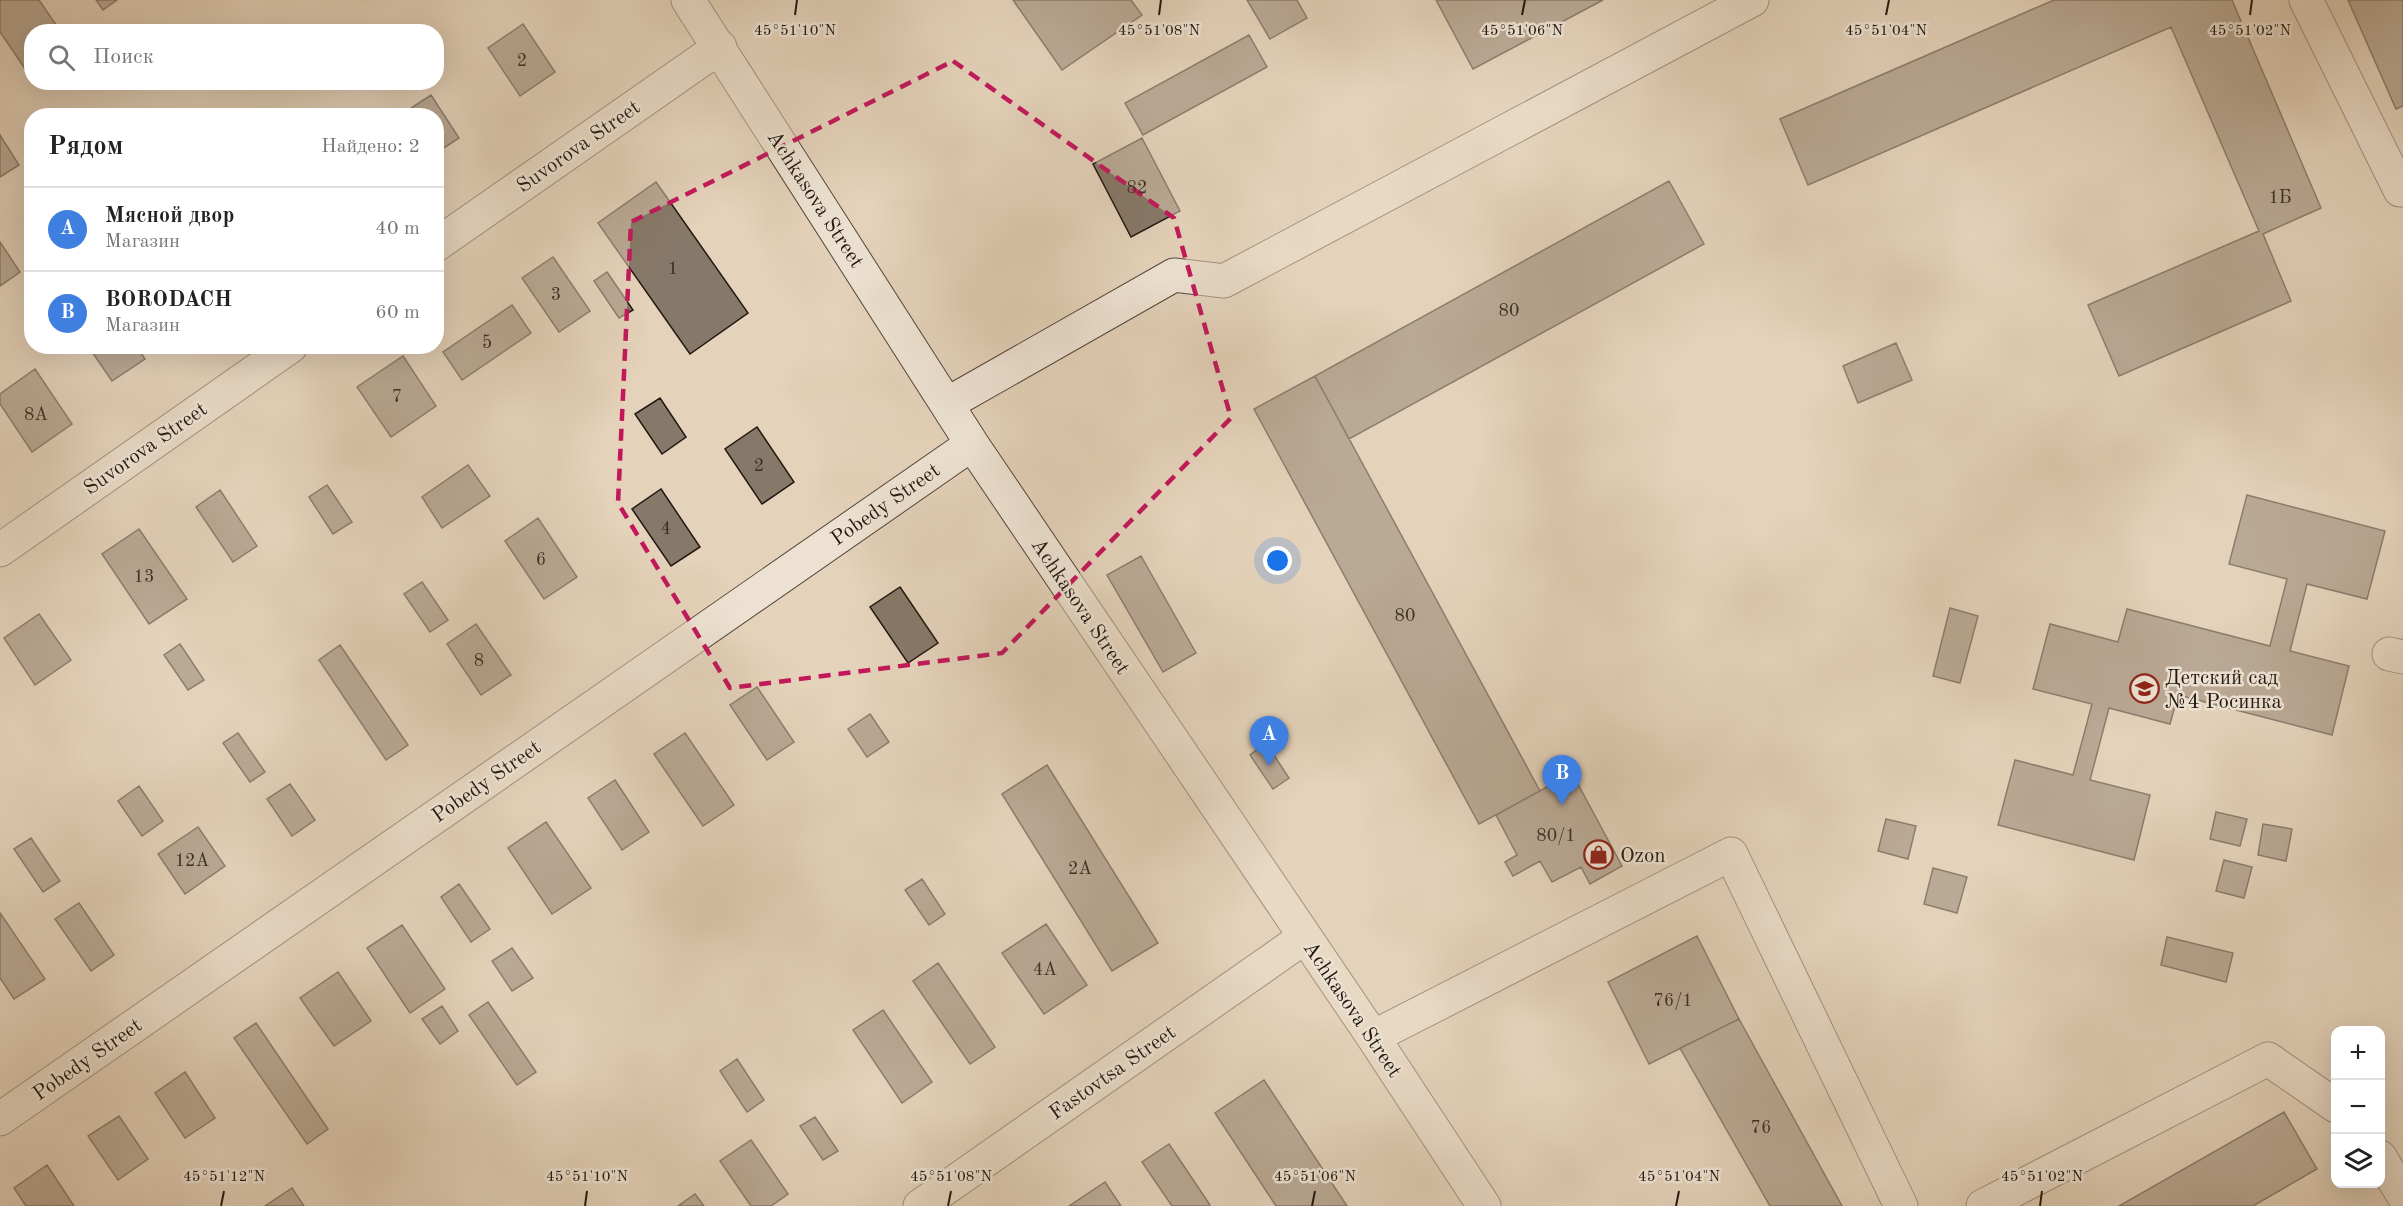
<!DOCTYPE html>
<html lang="ru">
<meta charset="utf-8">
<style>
body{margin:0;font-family:"Old Standard TT",serif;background:#f2f2f2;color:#222}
.controls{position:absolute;right:18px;bottom:18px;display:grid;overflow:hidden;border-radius:12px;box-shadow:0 6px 24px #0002}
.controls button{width:54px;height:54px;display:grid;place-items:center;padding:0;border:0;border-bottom:2px solid #e0e0e0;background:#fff;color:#222;font:30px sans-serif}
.you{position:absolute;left:1278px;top:561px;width:21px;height:21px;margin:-15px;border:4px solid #fff;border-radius:50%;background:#1a73e8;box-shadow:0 0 0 9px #1a73e833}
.badge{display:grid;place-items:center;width:39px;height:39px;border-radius:50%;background:#8f2418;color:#fff;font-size:20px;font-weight:700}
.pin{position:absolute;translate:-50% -50px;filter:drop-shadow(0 2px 3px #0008)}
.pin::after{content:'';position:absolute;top:32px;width:21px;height:18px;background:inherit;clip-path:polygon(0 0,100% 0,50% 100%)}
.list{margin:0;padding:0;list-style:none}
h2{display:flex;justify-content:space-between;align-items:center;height:78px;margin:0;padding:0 24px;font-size:26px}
h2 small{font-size:20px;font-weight:400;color:#767676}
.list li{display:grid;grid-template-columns:39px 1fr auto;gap:18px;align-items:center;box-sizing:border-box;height:84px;padding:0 24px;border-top:2px solid #e0e0e0}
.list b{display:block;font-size:22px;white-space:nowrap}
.list p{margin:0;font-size:20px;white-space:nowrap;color:#767676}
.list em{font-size:20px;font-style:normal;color:#767676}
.icon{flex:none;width:33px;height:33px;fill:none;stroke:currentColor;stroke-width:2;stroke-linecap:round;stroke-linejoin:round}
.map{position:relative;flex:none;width:2403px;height:1206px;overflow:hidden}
.search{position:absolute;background:#fff;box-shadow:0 6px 24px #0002;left:24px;top:24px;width:420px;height:66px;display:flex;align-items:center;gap:15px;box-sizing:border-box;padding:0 21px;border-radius:24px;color:#767676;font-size:22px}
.panel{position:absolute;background:#fff;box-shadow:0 6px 24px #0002;left:24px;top:108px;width:420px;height:246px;border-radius:24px}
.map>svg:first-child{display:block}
.building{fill:#877969;stroke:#221811;stroke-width:1.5}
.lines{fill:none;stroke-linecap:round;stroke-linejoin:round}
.minor-casing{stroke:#52463b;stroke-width:35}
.minor{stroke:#ede2d2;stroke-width:33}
.marked{fill:none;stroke:#c2185b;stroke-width:4.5;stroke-dasharray:12 8;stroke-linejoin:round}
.ticks{fill:none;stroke:#221811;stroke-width:2}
.labels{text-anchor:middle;stroke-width:5;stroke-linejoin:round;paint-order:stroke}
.number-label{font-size:18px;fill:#3b3027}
.street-label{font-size:21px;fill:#221811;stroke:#ede2d2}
.poi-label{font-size:21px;fill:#221811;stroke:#ede2d2;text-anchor:start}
.ticks-label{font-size:15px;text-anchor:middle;fill:#221811;stroke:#ede2d2;stroke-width:5;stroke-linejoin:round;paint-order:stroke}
</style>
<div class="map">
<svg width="2403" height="1206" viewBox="0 0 2403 1206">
<rect width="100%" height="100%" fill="#e4d2ba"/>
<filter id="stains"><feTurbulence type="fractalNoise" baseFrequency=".00333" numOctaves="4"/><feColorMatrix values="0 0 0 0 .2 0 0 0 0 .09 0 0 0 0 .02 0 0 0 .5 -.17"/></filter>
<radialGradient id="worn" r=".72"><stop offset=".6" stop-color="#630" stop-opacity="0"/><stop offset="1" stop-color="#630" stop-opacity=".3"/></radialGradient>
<!-- building -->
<path class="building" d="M 0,0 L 39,0 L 61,32 L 32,32 L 32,74 L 30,76 L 0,32 Z
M 96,0 L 117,0 L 103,10 Z
M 1013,0 L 1131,0 L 1142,15 L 1062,70 Z
M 1247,0 L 1297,0 L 1307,18 L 1270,39 Z
M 1436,0 L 1603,0 L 1473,69 Z
M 2054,0 L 2232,0 L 2321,208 L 2263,234 L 2291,301 L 2119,376 L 2088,305 L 2259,231 L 2171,27 L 1808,185 L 1780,119 Z
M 2348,0 L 2403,0 L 2403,106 L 2396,109 Z
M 523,24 L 555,72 L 520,96 L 488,48 Z
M 1249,35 L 1267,67 L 1143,135 L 1125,103 Z
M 431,95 L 459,138 L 436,153 L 436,116 L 407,116 L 405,112 Z
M 0,135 L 19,165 L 0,177 Z
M 1142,138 L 1180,211 L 1131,237 L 1093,164 Z
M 1669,181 L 1704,244 L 1349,439 L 1315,376 Z
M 656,182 L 748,313 L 690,354 L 598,223 Z
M 0,242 L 20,272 L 0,286 Z
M 553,257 L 590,311 L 559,332 L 522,278 Z
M 607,272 L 633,310 L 619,318 L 594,281 Z
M 512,305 L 531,333 L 462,380 L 443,352 Z
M 1896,343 L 1912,380 L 1858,403 L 1843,366 Z
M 88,346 L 136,346 L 145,359 L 112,381 Z
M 403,356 L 436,406 L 391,437 L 357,387 Z
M 35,369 L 72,424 L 32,452 L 0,404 L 0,394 Z
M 1315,376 L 1540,791 L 1479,824 L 1254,409 Z
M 660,398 L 686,437 L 662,454 L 635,414 Z
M 757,427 L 794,482 L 762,504 L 725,449 Z
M 468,465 L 490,496 L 442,528 L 422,497 Z
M 327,485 L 352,522 L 333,534 L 309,497 Z
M 661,489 L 700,547 L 671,566 L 632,509 Z
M 220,490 L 257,546 L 233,562 L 196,507 Z
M 2247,495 L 2385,531 L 2367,599 L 2307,584 L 2290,651 L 2349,666 L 2332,735 L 2178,695 L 2170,724 L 2109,708 L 2090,780 L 2150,795 L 2134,860 L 1998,825 L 2015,760 L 2073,775 L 2092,704 L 2033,689 L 2050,624 L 2118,642 L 2127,609 L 2270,646 L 2287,579 L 2229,564 Z
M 538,518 L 577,577 L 544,599 L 505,541 Z
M 139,529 L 187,599 L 149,624 L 102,554 Z
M 1141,556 L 1196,653 L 1163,672 L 1107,575 Z
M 422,582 L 448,620 L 430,632 L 404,594 Z
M 900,587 L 938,643 L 908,663 L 870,607 Z
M 1950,608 L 1978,616 L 1960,683 L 1933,676 Z
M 39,614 L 71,660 L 35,685 L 4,638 Z
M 476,624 L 511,675 L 481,695 L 447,644 Z
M 180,644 L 204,680 L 188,690 L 164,655 Z
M 340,645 L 408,745 L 386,760 L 319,660 Z
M 757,687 L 794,742 L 767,760 L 730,705 Z
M 870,714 L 889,742 L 867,757 L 848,729 Z
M 238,733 L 265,772 L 250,782 L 223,743 Z
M 685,733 L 734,805 L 703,826 L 654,754 Z
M 1266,743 L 1289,778 L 1273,789 L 1250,755 Z
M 1047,765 L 1158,943 L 1112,971 L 1002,794 Z
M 1572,773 L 1622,866 L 1590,884 L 1581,867 L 1552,882 L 1540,861 L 1513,876 L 1505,862 L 1517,855 L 1496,815 Z
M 615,780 L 649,832 L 622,850 L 588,798 Z
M 290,784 L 315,820 L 292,836 L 267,799 Z
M 139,786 L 163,821 L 142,836 L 118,801 Z
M 2216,812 L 2247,819 L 2240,846 L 2210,839 Z
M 1886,819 L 1916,826 L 1908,859 L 1878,851 Z
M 546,822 L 591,888 L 552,914 L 508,848 Z
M 2263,824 L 2292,829 L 2286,861 L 2258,855 Z
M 198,827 L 225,866 L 185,894 L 158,854 Z
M 31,838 L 60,881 L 43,892 L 14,849 Z
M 2224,860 L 2252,867 L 2244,898 L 2216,891 Z
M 1933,868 L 1967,877 L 1957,913 L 1924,904 Z
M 922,879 L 945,914 L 929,925 L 905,890 Z
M 459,884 L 490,929 L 471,942 L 441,897 Z
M 79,903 L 114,955 L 91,971 L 55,919 Z
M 0,913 L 45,979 L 14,999 L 0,978 Z
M 1046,924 L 1087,985 L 1044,1014 L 1002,953 Z
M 402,925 L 445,989 L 410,1013 L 367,948 Z
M 1697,936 L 1739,1019 L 1649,1064 L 1608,982 Z
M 2167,937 L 2233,953 L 2226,982 L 2161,965 Z
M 512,948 L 533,978 L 512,991 L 492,961 Z
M 938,963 L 995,1047 L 970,1064 L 913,981 Z
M 338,972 L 371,1021 L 334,1046 L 300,998 Z
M 488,1002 L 536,1072 L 517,1085 L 469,1015 Z
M 442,1006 L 458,1031 L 440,1044 L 422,1019 Z
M 883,1010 L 932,1082 L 902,1103 L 853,1030 Z
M 1739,1019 L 1842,1206 L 1770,1206 L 1680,1048 Z
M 256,1023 L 328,1129 L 307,1144 L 234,1038 Z
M 737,1059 L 764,1100 L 747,1112 L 720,1071 Z
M 185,1072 L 215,1118 L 185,1138 L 155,1093 Z
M 1264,1080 L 1347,1206 L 1276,1206 L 1215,1113 Z
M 2284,1112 L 2317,1169 L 2253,1206 L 2119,1206 Z
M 119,1116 L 148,1159 L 118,1180 L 88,1136 Z
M 815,1117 L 838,1151 L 823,1160 L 800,1126 Z
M 751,1140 L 788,1194 L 771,1206 L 751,1206 L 720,1161 Z
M 1169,1144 L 1210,1205 L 1209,1206 L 1172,1206 L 1142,1162 Z
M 47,1165 L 74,1206 L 26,1206 L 14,1188 Z
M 1105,1182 L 1121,1206 L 1069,1206 Z
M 292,1188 L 304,1206 L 265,1206 Z
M 695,1194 L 704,1206 L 678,1206 Z"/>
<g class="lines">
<defs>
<path id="minor" d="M 688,0 L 972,444 L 1373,1037 L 1484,1206
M 2306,0 L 2400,190 L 2403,190
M 436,245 L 720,47
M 947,404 L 1174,275 L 1224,281 L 1752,0
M 0,550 L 291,346
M 2389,654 L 2403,657
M 1373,1037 L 1731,854 L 1901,1206
M 0,1119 L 972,444
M 2380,1157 L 2403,1195
M 920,1206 L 1305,937
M 1983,1206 L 2268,1059 L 2336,1106"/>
</defs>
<!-- minor casing -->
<use href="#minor" class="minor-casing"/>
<!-- minor -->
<use href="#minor" class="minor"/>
</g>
<!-- marked area -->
<path d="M0 0H2403V1206H0ZM 953,61 L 1174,218 L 1231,418 L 1002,653 L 730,688 L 618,503 L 631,222 Z" fill="#e4d2ba" fill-opacity=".55" fill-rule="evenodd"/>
<path class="marked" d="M 953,61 L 1174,218 L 1231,418 L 1002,653 L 730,688 L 618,503 L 631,222 Z"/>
<!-- ticks -->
<path class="ticks" d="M 795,15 L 797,0M 1159,15 L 1161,0M 1522,15 L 1525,0M 1886,15 L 1889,0M 2250,15 L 2252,0M 221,1206 L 224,1191M 585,1206 L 587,1191M 948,1206 L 951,1191M 1312,1206 L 1315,1191M 1676,1206 L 1679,1191M 2040,1206 L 2042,1191"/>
<!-- icons -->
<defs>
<symbol id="school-ring" viewBox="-11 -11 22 22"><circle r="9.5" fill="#ede2d2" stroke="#8f2418" stroke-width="1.5"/><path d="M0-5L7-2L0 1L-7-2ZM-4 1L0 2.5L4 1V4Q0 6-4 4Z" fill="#8f2418"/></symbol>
<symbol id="shop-ring" viewBox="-11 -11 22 22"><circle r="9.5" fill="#ede2d2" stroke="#8f2418" stroke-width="1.5"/><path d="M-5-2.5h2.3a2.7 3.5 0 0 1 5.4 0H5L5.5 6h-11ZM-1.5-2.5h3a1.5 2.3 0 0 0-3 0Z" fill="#8f2418"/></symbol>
</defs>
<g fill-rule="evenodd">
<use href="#school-ring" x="2128" y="672" width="33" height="33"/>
<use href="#shop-ring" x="1582" y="838" width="33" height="33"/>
</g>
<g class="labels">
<!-- number labels -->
<g class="number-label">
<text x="522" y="66">2</text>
<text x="1137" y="193">82</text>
<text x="2280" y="203">1Б</text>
<text x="673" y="274">1</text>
<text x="556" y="300">3</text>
<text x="1509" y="316">80</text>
<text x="487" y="348">5</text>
<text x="397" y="402">7</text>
<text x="36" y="420">8А</text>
<text x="759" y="471">2</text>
<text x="666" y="534">4</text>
<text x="541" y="565">6</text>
<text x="144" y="582">13</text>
<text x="1405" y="621">80</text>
<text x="479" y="666">8</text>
<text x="1556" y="841">80/1</text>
<text x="192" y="866">12А</text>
<text x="1080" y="874">2А</text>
<text x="1045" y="975">4А</text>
<text x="1673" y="1006">76/1</text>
<text x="1761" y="1133">76</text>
</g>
<!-- street labels -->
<g class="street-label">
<text transform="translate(578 146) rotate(-35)" y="7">Suvorova Street</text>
<text transform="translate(816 199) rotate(57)" y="7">Achkasova Street</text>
<text transform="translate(145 448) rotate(-35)" y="7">Suvorova Street</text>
<text transform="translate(885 504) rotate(-35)" y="7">Pobedy Street</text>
<text transform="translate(1081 606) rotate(56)" y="7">Achkasova Street</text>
<text transform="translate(486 781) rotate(-35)" y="7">Pobedy Street</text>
<text transform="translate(1353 1009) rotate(56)" y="7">Achkasova Street</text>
<text transform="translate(87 1059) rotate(-35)" y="7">Pobedy Street</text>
<text transform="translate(1112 1072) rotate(-35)" y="7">Fastovtsa Street</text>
</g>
<!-- poi labels -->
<g class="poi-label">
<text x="2165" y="684">Детский сад<tspan x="2165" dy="24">№4 Росинка</tspan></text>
<text x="1620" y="862">Ozon</text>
</g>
</g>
<g class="ticks-label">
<text x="795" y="35">45°51'10"N</text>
<text x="1159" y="35">45°51'08"N</text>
<text x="1522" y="35">45°51'06"N</text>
<text x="1886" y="35">45°51'04"N</text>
<text x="2250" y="35">45°51'02"N</text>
<text x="224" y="1181">45°51'12"N</text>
<text x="587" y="1181">45°51'10"N</text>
<text x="951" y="1181">45°51'08"N</text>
<text x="1315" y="1181">45°51'06"N</text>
<text x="1679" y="1181">45°51'04"N</text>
<text x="2042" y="1181">45°51'02"N</text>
</g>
<rect width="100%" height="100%" filter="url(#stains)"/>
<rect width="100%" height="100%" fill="url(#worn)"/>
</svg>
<div class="controls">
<button>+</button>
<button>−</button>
<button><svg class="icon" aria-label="layers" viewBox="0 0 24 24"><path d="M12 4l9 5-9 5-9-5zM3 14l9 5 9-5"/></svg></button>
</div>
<div class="you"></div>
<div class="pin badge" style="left:1269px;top:766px;background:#3f7fe0">A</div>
<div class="pin badge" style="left:1562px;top:805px;background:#3f7fe0">B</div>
<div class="search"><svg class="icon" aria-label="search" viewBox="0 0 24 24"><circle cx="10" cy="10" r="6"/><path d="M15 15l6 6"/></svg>Поиск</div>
<section class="panel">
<h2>Рядом<small>Найдено: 2</small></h2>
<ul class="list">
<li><span class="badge" style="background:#3f7fe0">A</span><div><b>Мясной двор</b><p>Магазин</p></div><em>40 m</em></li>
<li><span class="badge" style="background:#3f7fe0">B</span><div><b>BORODACH</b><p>Магазин</p></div><em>60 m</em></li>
</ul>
</section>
</div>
